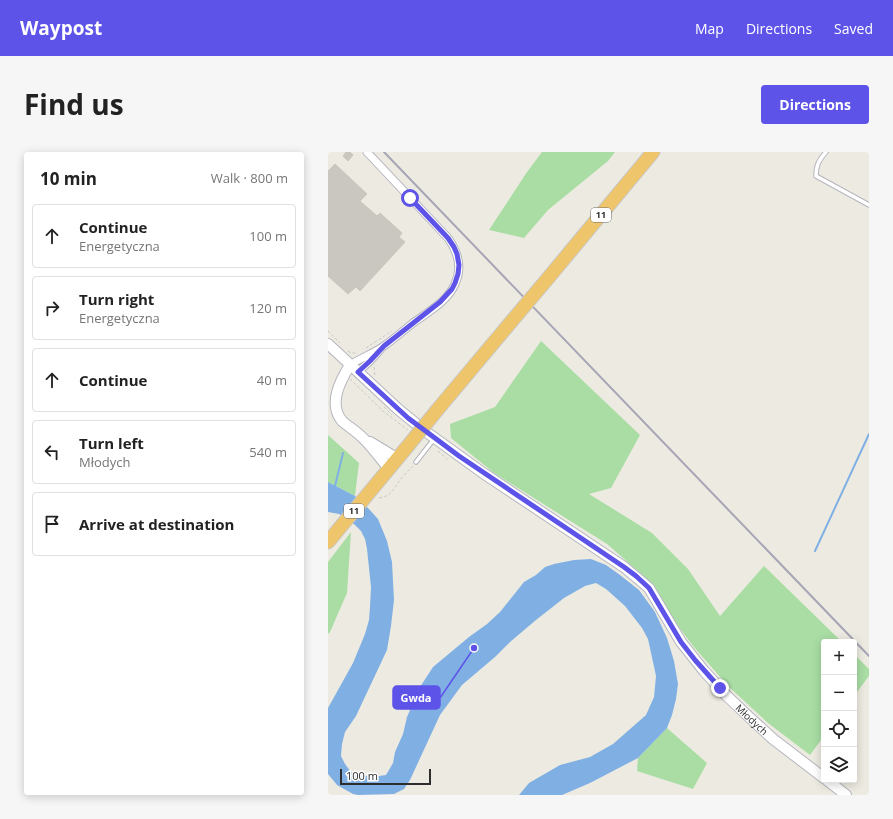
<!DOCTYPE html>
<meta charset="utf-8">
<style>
body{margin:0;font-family:"Open Sans",sans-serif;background:#f6f6f6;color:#222}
.controls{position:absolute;right:12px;bottom:12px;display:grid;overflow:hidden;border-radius:4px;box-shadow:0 2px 10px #0003}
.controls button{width:36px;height:36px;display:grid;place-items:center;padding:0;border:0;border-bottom:1px solid #e0e0e0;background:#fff;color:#222;font:20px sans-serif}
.scale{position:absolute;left:12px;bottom:10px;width:91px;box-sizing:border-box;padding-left:4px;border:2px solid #2d2d2d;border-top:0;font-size:11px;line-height:14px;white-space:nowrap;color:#2d2d2d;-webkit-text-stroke:3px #fff;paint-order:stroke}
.stop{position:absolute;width:12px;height:12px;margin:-9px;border:3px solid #5d53e8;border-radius:50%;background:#fff}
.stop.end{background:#5d53e8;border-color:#fff;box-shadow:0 1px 4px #0008}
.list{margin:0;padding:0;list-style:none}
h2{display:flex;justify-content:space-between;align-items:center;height:52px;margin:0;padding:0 16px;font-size:17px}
h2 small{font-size:13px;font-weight:400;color:#767676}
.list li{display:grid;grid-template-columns:26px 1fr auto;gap:12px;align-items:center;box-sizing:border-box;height:64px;margin:0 8px 8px;padding:0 8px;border:1px solid #e0e0e0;border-radius:4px}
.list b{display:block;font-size:15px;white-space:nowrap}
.list p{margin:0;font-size:13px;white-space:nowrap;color:#767676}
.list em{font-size:13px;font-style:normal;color:#767676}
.icon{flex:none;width:22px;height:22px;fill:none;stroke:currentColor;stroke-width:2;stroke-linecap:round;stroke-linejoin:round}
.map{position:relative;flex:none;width:541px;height:643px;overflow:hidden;border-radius:4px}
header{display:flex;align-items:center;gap:24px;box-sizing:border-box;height:56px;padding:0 20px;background:#5d53e8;color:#fff}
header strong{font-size:19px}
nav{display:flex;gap:22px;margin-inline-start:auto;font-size:14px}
.intro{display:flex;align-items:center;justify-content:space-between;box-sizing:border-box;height:96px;padding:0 24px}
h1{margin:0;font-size:28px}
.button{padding:10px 18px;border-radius:4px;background:#5d53e8;color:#fff;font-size:14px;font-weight:700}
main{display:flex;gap:24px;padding:0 24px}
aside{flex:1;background:#fff;border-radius:4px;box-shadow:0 2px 10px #0003}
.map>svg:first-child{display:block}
.green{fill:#a9dda4}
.water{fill:#80b0e3}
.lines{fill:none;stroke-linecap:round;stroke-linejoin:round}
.stream{stroke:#80b0e3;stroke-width:2}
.building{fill:#c9c7c0;stroke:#c8c7bb}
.lane-casing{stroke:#b5b5bf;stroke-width:5.5}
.street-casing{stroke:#b5b5bf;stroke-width:9}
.secondary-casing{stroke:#b5b5bf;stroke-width:12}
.highway-casing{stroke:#c8c8c8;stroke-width:15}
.path{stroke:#c8c8c8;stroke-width:1;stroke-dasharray:3 2;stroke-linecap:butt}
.lane{stroke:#fff;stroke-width:3.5}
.street{stroke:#fff;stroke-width:7}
.secondary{stroke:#fff;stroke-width:10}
.highway{stroke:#eec56b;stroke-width:13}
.rail{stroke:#a6a4b5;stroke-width:2}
.highway-bridge-casing{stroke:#c8c8c8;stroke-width:15;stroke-linecap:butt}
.highway-bridge{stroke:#eec56b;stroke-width:13}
.route{stroke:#5d53e8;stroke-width:5}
.labels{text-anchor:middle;stroke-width:3.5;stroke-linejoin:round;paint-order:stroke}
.shield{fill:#fff;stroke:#6c6c6c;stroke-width:1}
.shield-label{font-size:9px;font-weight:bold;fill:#2d2d2d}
.street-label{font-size:10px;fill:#2d2d2d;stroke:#fff}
.leader{fill:none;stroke:#5d53e8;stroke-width:1.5}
.callout-dot{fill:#5d53e8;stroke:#fff;stroke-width:1.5}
.callout{fill:#5d53e8;stroke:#5d53e8;stroke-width:1.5}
.callout-label{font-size:11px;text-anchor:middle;font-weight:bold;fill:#fff}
</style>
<header>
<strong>Waypost</strong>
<nav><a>Map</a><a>Directions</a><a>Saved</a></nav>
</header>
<div class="intro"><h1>Find us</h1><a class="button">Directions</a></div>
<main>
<aside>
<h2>10 min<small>Walk · 800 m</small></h2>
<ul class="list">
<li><svg class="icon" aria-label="ahead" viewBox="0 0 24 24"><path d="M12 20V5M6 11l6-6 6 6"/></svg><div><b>Continue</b><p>Energetyczna</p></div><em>100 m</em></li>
<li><svg class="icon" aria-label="right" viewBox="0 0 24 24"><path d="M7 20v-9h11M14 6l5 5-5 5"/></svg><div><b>Turn right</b><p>Energetyczna</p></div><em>120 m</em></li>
<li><svg class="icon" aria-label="ahead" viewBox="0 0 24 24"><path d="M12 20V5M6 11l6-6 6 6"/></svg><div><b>Continue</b></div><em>40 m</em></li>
<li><svg class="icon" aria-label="left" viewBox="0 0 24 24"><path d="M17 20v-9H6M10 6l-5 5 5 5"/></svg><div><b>Turn left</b><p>Młodych</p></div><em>540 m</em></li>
<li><svg class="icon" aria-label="arrive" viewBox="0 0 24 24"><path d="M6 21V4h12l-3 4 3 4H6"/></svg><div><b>Arrive at destination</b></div></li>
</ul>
</aside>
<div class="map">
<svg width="541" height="643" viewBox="0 0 541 643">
<rect width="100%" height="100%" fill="#edebe1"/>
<!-- green -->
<path class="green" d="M 214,0 L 287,0 L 280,9 L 220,58 L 196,86 L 161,78 L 199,20 Z
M 213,189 L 312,283 L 283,336 L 261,342 L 324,381 L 360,417 L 392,464 L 436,414 L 514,490 L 496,490 L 496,584 L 482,603 L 440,571 L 400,534 L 365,494 L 345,467 L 326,433 L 279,392 L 166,321 L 123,286 L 122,272 L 167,255 Z
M 0,283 L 31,311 L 27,344 L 0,330 Z
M 23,380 L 19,441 L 2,480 L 0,482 L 0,410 Z
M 526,502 L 541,517 L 541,524 L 526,544 Z
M 339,576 L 379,611 L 365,637 L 309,619 L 310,606 Z"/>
<!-- water -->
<path class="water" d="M 0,330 L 27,344 L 40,356 L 50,367 L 59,389 L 64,410 L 66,448 L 63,474 L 59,498 L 28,564 L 17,580 L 14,592 L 13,604 L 17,612 L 23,620 C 30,620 33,623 39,624 C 46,625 51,624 58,623 L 65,611 L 67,600 L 75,582 L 79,565 L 92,535 L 105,515 L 141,485 L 159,472 L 172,460 L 196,430 L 208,423 L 217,415 L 226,412 L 246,408 L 263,407 L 278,413 L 292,423 L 311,438 L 327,460 L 339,486 L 346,509 L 350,532 L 348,547 L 344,563 L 339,576 L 310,606 L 262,631 L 234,643 L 191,643 L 201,631 L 232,613 L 262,605 L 285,592 L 318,563 L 326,545 L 328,524 L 320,487 L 314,476 L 297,454 L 278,437 L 268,431 L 257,434 L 236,446 L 208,468 L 182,490 L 167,505 L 134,533 L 112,563 L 82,628 L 76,637 L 66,642 L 30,643 L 25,642 L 9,633 L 0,622 L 0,556 L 25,511 L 37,482 L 41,468 L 42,455 L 43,435 L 39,397 L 37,387 L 33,379 L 27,373 L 11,362 L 0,360 Z"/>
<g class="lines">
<!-- stream -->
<path class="stream" d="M 7,334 L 15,301
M 487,399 L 541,282"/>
</g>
<!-- building -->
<path class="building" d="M 18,0 L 22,0 L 25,3 L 20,9 L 15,4 Z
M 7,12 L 39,42 L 32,49 L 49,64 L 52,61 L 74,81 L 71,85 L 77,90 L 32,139 L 28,135 L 20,142 L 0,124 L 0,19 Z"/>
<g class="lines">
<defs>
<path id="lane" d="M 498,0 C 491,8 488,13 488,24 L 541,53
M 88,310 L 106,287"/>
<path id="street" d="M 22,213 C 33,206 46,201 56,194 C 66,187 76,178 85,171 C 100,160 120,149 127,132 C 135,115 130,100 120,86 L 39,0
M 30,220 L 42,209 L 52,198"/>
<g id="secondary">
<path id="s1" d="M 0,192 L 71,258 L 97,279 L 155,321 L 296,415 L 308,425 L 321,436 L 353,490 L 376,519 L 399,544 L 419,563 L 445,587 L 496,626"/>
<path d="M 22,213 C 12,229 0,252 14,269 C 21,275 29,280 35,286 C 45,296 53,307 61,317"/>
<path d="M 42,290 L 70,307"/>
<path d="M 499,628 L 518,643"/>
</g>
<path id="highway" d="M 221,125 L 325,0
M 110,257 L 183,170
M 0,390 L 79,295"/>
</defs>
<!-- lane casing -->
<use href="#lane" class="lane-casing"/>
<!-- street casing -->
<use href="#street" class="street-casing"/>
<!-- secondary casing -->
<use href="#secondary" class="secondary-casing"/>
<!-- highway casing -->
<use href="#highway" class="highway-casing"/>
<!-- path -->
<path class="path" d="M 0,179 L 12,191
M 38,196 L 64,179
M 20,199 L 23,201 L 28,201
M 46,215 L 47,224
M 22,227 L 56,260 L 80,278
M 56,255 L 64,263
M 110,299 L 120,308
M 51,346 C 62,344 64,340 70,331 C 74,325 80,319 85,314"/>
<!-- lane -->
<use href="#lane" class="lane"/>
<!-- street -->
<use href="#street" class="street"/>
<!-- secondary -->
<use href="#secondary" class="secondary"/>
<!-- highway -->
<use href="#highway" class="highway"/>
<!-- rail -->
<path class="rail" d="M 56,0 L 541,504"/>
<defs>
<path id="highway-bridge" d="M 183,170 L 221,125
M 79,295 L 110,257"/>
</defs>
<!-- highway-bridge casing -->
<use href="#highway-bridge" class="highway-bridge-casing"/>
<!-- highway-bridge -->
<use href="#highway-bridge" class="highway-bridge"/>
</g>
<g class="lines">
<!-- route -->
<path class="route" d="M 82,46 L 120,86 L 126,95 L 129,102 L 131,113 L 130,122 L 127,131 L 124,137 L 112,150 L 56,194 L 42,209 L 30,220 L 80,266 L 131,304 L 296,415 L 308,424 L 321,436 L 353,490 L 367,508 L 392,536"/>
</g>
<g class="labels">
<!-- shield labels -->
<g class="shield">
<rect x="263" y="56" width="20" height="14" rx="3"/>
<rect x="16" y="352" width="20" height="14" rx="3"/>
</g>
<g class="shield-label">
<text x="273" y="66">11</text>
<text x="26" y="362">11</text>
</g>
<!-- street labels -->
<g class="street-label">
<text dy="4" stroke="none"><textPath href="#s1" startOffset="572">Młodych</textPath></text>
</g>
</g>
<!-- callouts -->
<path class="leader" d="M146 496L112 546"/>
<circle class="callout-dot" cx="146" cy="496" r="4"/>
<rect class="callout" x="65" y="534" width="47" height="23" rx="4"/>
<g class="callout-label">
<text x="88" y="550">Gwda</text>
</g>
</svg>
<div class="controls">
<button>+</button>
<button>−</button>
<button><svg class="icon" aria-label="locate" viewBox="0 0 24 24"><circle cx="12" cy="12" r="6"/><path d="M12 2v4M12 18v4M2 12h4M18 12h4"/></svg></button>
<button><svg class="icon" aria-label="layers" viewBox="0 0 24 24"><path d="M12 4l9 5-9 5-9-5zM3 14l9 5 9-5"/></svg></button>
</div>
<div class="scale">100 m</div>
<div class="stop" style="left:82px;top:46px"></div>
<div class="stop end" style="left:392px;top:536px"></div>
</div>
</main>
